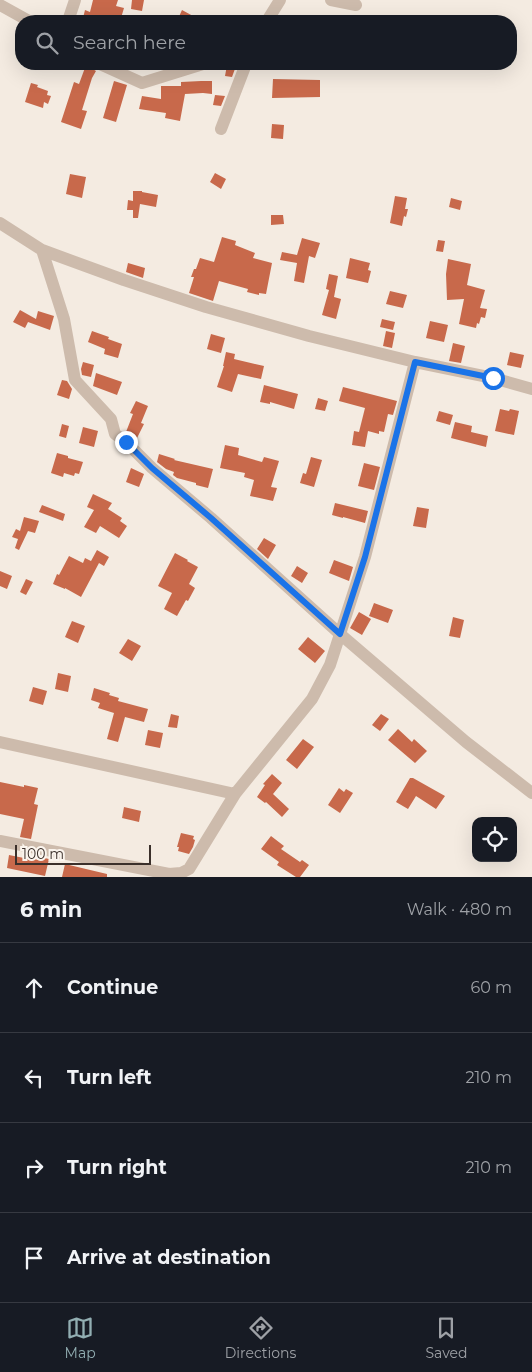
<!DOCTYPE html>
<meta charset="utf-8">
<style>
body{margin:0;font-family:Montserrat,sans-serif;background:#20242c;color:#f1f3f6}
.controls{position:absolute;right:15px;bottom:15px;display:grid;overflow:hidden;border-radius:10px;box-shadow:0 5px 20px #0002}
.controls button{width:45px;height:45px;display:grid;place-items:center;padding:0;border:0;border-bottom:1px solid #363941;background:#171b24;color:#f1f3f6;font:25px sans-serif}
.scale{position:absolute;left:15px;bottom:12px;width:136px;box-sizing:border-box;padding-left:5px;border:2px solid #3b302b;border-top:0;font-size:14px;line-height:18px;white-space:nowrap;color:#3b302b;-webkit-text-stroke:4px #fbf5ee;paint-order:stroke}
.stop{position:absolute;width:15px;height:15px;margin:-11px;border:4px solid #1a73e8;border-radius:50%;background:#fff}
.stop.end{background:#1a73e8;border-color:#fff;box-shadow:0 1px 5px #0008}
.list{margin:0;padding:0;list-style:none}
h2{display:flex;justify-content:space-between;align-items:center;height:65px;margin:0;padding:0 20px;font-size:21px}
h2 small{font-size:16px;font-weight:400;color:#9ea1a6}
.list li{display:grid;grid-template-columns:32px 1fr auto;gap:15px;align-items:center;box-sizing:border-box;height:90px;padding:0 20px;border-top:1px solid #363941}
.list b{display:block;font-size:19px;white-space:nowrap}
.list em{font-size:16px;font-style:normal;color:#9ea1a6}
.icon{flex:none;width:28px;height:28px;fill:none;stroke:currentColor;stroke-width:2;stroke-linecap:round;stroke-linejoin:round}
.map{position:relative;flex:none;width:532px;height:877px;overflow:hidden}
.search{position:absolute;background:#171b24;box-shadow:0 5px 20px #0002;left:15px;right:15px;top:15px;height:55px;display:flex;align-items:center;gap:12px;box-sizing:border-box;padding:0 18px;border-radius:20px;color:#9ea1a6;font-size:19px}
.sheet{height:425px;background:#171b24}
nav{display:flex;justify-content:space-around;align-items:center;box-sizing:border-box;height:70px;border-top:1px solid #363941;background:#171b24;font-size:14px;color:#9ea1a6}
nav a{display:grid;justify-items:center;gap:2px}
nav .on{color:#92aeb2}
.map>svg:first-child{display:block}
.building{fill:#c8694b}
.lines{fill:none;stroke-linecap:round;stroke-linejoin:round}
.minor{stroke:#cdbbac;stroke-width:12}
.route{stroke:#1a73e8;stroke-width:6}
</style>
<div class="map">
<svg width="532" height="877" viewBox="0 0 532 877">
<rect width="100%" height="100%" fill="#f4ebe1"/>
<!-- building -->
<path class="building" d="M 93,0 L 118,0 L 116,6 L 124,8 L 121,18 L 118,17 L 116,21 L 88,21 L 88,19 L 83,18 L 85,10 L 90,12 Z
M 132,0 L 144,0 L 142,11 L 131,9 Z
M 182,10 L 193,16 L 190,21 L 177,21 Z
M 86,65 L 96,71 L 92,78 L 82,110 L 87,111 L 81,129 L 61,122 L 74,82 L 79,84 Z
M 227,65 L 236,66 L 232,77 L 225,76 Z
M 273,79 L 320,80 L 320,97 L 272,98 Z
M 114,81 L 127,85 L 116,122 L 103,118 Z
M 201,81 L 212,81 L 212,94 L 203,93 L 185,94 L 180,121 L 165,118 L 166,113 L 139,109 L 142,96 L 161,99 L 161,86 L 181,86 L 181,82 Z
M 31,83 L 38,85 L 37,87 L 48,91 L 47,95 L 51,96 L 48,104 L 44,102 L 43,108 L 25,102 Z
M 215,95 L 225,96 L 221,106 L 213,105 Z
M 272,124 L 284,125 L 283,139 L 271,138 Z
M 215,173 L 226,179 L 221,189 L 210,182 Z
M 70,174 L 86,177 L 82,198 L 66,194 Z
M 133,191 L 142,191 L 142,192 L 158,195 L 156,207 L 140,204 L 138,218 L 133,218 L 133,210 L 127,210 L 128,200 L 133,201 Z
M 395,196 L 407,198 L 405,209 L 408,209 L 406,217 L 404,216 L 402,226 L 390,223 Z
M 451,198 L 462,201 L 460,210 L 449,207 Z
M 271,215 L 283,215 L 284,224 L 271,225 Z
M 222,237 L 236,241 L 235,245 L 255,253 L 253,258 L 272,263 L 266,294 L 259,293 L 259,295 L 247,292 L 248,289 L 219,281 L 213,301 L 189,293 L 194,277 L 191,277 L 194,269 L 196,269 L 200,258 L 214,262 Z
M 302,238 L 320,243 L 315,258 L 309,256 L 304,283 L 294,281 L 297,263 L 280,260 L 282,252 L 297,255 Z
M 438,240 L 445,241 L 443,252 L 436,251 Z
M 350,258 L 370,263 L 368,270 L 371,271 L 368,283 L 346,278 Z
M 448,259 L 471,264 L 467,285 L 485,290 L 480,308 L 487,309 L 485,318 L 481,317 L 479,324 L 477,323 L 476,328 L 459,324 L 464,299 L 447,300 L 446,274 Z
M 128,263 L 145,268 L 143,278 L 126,272 Z
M 329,274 L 338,276 L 334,297 L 341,299 L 336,319 L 322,315 L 329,290 L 326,289 Z
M 390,291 L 407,295 L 403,308 L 386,304 Z
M 20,310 L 36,319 L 38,311 L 54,316 L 50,330 L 28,322 L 25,328 L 13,322 Z
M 382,319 L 395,322 L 393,330 L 380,327 Z
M 430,321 L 448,325 L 444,342 L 426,338 Z
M 92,331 L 109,337 L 108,339 L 122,344 L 118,358 L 104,354 L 105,349 L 88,342 Z
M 386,331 L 395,333 L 392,348 L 383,346 Z
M 211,334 L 225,338 L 221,353 L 207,349 Z
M 453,343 L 465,346 L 461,363 L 449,361 Z
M 226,352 L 235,354 L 234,359 L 264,366 L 261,379 L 238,374 L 232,392 L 217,387 L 224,366 L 223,366 Z
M 510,352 L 524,355 L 521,368 L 507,365 Z
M 83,362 L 94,365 L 91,377 L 82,375 L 81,369 Z
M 96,373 L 122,382 L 117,395 L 93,386 Z
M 62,380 L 67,381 L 72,389 L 69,399 L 57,395 Z
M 264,385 L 298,394 L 294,409 L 270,402 L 270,404 L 260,402 Z
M 343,387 L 397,401 L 393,415 L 388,414 L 384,432 L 379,431 L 379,434 L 368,431 L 365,447 L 352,445 L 354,431 L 359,432 L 365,408 L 339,401 Z
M 318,398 L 328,401 L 325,411 L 315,409 Z
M 136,401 L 148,406 L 141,423 L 144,424 L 137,438 L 126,432 L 133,414 L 130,413 Z
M 500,409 L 509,411 L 510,409 L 519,411 L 514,435 L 495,431 Z
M 439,411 L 453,415 L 450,425 L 436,421 Z
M 455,422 L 472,426 L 471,432 L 488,436 L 486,447 L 451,438 Z
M 62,424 L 69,426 L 66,438 L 59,436 Z
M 83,427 L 98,431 L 94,447 L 79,443 Z
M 225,445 L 239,448 L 238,455 L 262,462 L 264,457 L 279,461 L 271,487 L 277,488 L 273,501 L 250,496 L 254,480 L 244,477 L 245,473 L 220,468 Z
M 57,453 L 68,456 L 68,458 L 83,462 L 79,474 L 75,473 L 74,476 L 64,473 L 63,477 L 51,473 Z
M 159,454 L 175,459 L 174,460 L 213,469 L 208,488 L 196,485 L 196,483 L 177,478 L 173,475 L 174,472 L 166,469 L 157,462 Z
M 311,457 L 322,460 L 314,487 L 300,483 L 303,473 L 306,474 Z
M 364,463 L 380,467 L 374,490 L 358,486 Z
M 131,468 L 144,474 L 139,487 L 126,482 Z
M 93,494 L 112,503 L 108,509 L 122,518 L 120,521 L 127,526 L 119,538 L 100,526 L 96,533 L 84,527 L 94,510 L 87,507 Z
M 335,503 L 368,511 L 365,523 L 343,517 L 343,518 L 332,515 Z
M 42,505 L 65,514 L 63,521 L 39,512 Z
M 417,507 L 429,509 L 426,528 L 413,526 Z
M 24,517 L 39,521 L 35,533 L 28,531 L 19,550 L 15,548 L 18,539 L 12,537 L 16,529 L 20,531 Z
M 264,538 L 276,545 L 268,559 L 257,549 Z
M 97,550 L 109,557 L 104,566 L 99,563 L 81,597 L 65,588 L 65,589 L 53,584 L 57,574 L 59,575 L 69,556 L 83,563 L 85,558 L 91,561 Z
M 175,553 L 188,560 L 187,561 L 198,567 L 189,584 L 195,588 L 188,601 L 186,600 L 177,616 L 164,609 L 172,593 L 158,586 Z
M 334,560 L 353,567 L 349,581 L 329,573 Z
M 297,566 L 308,573 L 302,583 L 291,576 Z
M 0,571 L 12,576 L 7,589 L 0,586 Z
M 26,579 L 33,582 L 26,595 L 20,592 Z
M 374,603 L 393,610 L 388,623 L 369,616 Z
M 359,612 L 371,619 L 362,635 L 350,628 Z
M 453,617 L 464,620 L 460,638 L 449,636 Z
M 72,621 L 85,626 L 78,643 L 65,637 Z
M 308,637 L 325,651 L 315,663 L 298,649 Z
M 128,639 L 141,646 L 132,661 L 119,653 Z
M 58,673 L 71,676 L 68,692 L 55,689 Z
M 33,687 L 47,691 L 43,705 L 29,701 Z
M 94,688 L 110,693 L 109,695 L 119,698 L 118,701 L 148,709 L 144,722 L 125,717 L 118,742 L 107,739 L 114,713 L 98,708 L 100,703 L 91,700 Z
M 171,714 L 179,716 L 177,728 L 168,727 Z
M 381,714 L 389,719 L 380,731 L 372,725 Z
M 398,729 L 412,742 L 414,739 L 427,751 L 415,763 L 388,740 Z
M 148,730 L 163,733 L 160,748 L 145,745 Z
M 303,739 L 314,747 L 297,769 L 286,760 Z
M 272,774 L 282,783 L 273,794 L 289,809 L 282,817 L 266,802 L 265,803 L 257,797 L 265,785 L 263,784 Z
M 410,778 L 413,778 L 445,796 L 436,809 L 416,796 L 408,809 L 396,802 Z
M 0,782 L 24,787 L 24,785 L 38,788 L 34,804 L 38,805 L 31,839 L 20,837 L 24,819 L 0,814 Z
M 339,788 L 344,792 L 346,789 L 353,793 L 340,813 L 328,805 Z
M 124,807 L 141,811 L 139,822 L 122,818 Z
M 181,833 L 194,836 L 193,839 L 195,840 L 193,847 L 189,854 L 178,851 L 179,847 L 177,847 Z
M 271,836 L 284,846 L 281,849 L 300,862 L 302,860 L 309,865 L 300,877 L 296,877 L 277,865 L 279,862 L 261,849 Z
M 9,855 L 29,859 L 29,858 L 39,860 L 40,857 L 49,859 L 45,876 L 7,868 Z
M 65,864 L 107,874 L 107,877 L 62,877 Z"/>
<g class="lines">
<!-- minor -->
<path class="minor" d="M 331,0 L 356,5
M 0,5 L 29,21
M 68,21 L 75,0
M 267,21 L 280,0
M 100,64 L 142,83 L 203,64
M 221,129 L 246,64
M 0,223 L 42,250 L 124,280 L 206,307 L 309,336 L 415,362 L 493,378 L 532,389
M 42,250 L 64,319 L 75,380 L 111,419 L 115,434 L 126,442 L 152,468 L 211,518 L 340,634 L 466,742 L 532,793
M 0,742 L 235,794
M 0,841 L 169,874 L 181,873 L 189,869 L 235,794 L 312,699 L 330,665 L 365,557 L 415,362"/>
</g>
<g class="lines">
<!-- route -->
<path class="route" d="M 126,442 L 152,468 L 211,518 L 340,634 L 365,557 L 415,362 L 493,378"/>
</g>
</svg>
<div class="controls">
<button><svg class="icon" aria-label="locate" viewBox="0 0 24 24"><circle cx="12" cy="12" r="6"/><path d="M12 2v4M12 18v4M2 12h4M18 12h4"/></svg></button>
</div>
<div class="scale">100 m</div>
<div class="stop" style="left:493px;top:378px"></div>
<div class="stop end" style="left:126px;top:442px"></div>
<div class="search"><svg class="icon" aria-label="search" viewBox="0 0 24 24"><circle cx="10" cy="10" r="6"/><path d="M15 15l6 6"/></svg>Search here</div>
</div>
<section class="sheet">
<h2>6 min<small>Walk · 480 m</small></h2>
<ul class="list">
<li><svg class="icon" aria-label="ahead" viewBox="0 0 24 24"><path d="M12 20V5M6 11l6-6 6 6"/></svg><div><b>Continue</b></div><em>60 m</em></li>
<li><svg class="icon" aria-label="left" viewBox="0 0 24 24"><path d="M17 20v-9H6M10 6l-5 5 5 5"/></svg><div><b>Turn left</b></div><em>210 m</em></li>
<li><svg class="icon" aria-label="right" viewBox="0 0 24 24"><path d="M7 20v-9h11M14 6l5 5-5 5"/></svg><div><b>Turn right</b></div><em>210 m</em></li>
<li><svg class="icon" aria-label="arrive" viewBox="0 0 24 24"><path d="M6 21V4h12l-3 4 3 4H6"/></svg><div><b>Arrive at destination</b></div></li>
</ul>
</section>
<nav>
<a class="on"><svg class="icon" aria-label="map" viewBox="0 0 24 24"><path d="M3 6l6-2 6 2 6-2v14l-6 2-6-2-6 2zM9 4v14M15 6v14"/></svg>Map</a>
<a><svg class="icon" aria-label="directions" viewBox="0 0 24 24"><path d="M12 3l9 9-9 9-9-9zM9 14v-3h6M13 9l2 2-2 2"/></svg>Directions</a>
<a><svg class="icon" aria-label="saved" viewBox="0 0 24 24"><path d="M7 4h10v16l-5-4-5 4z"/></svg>Saved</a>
</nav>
